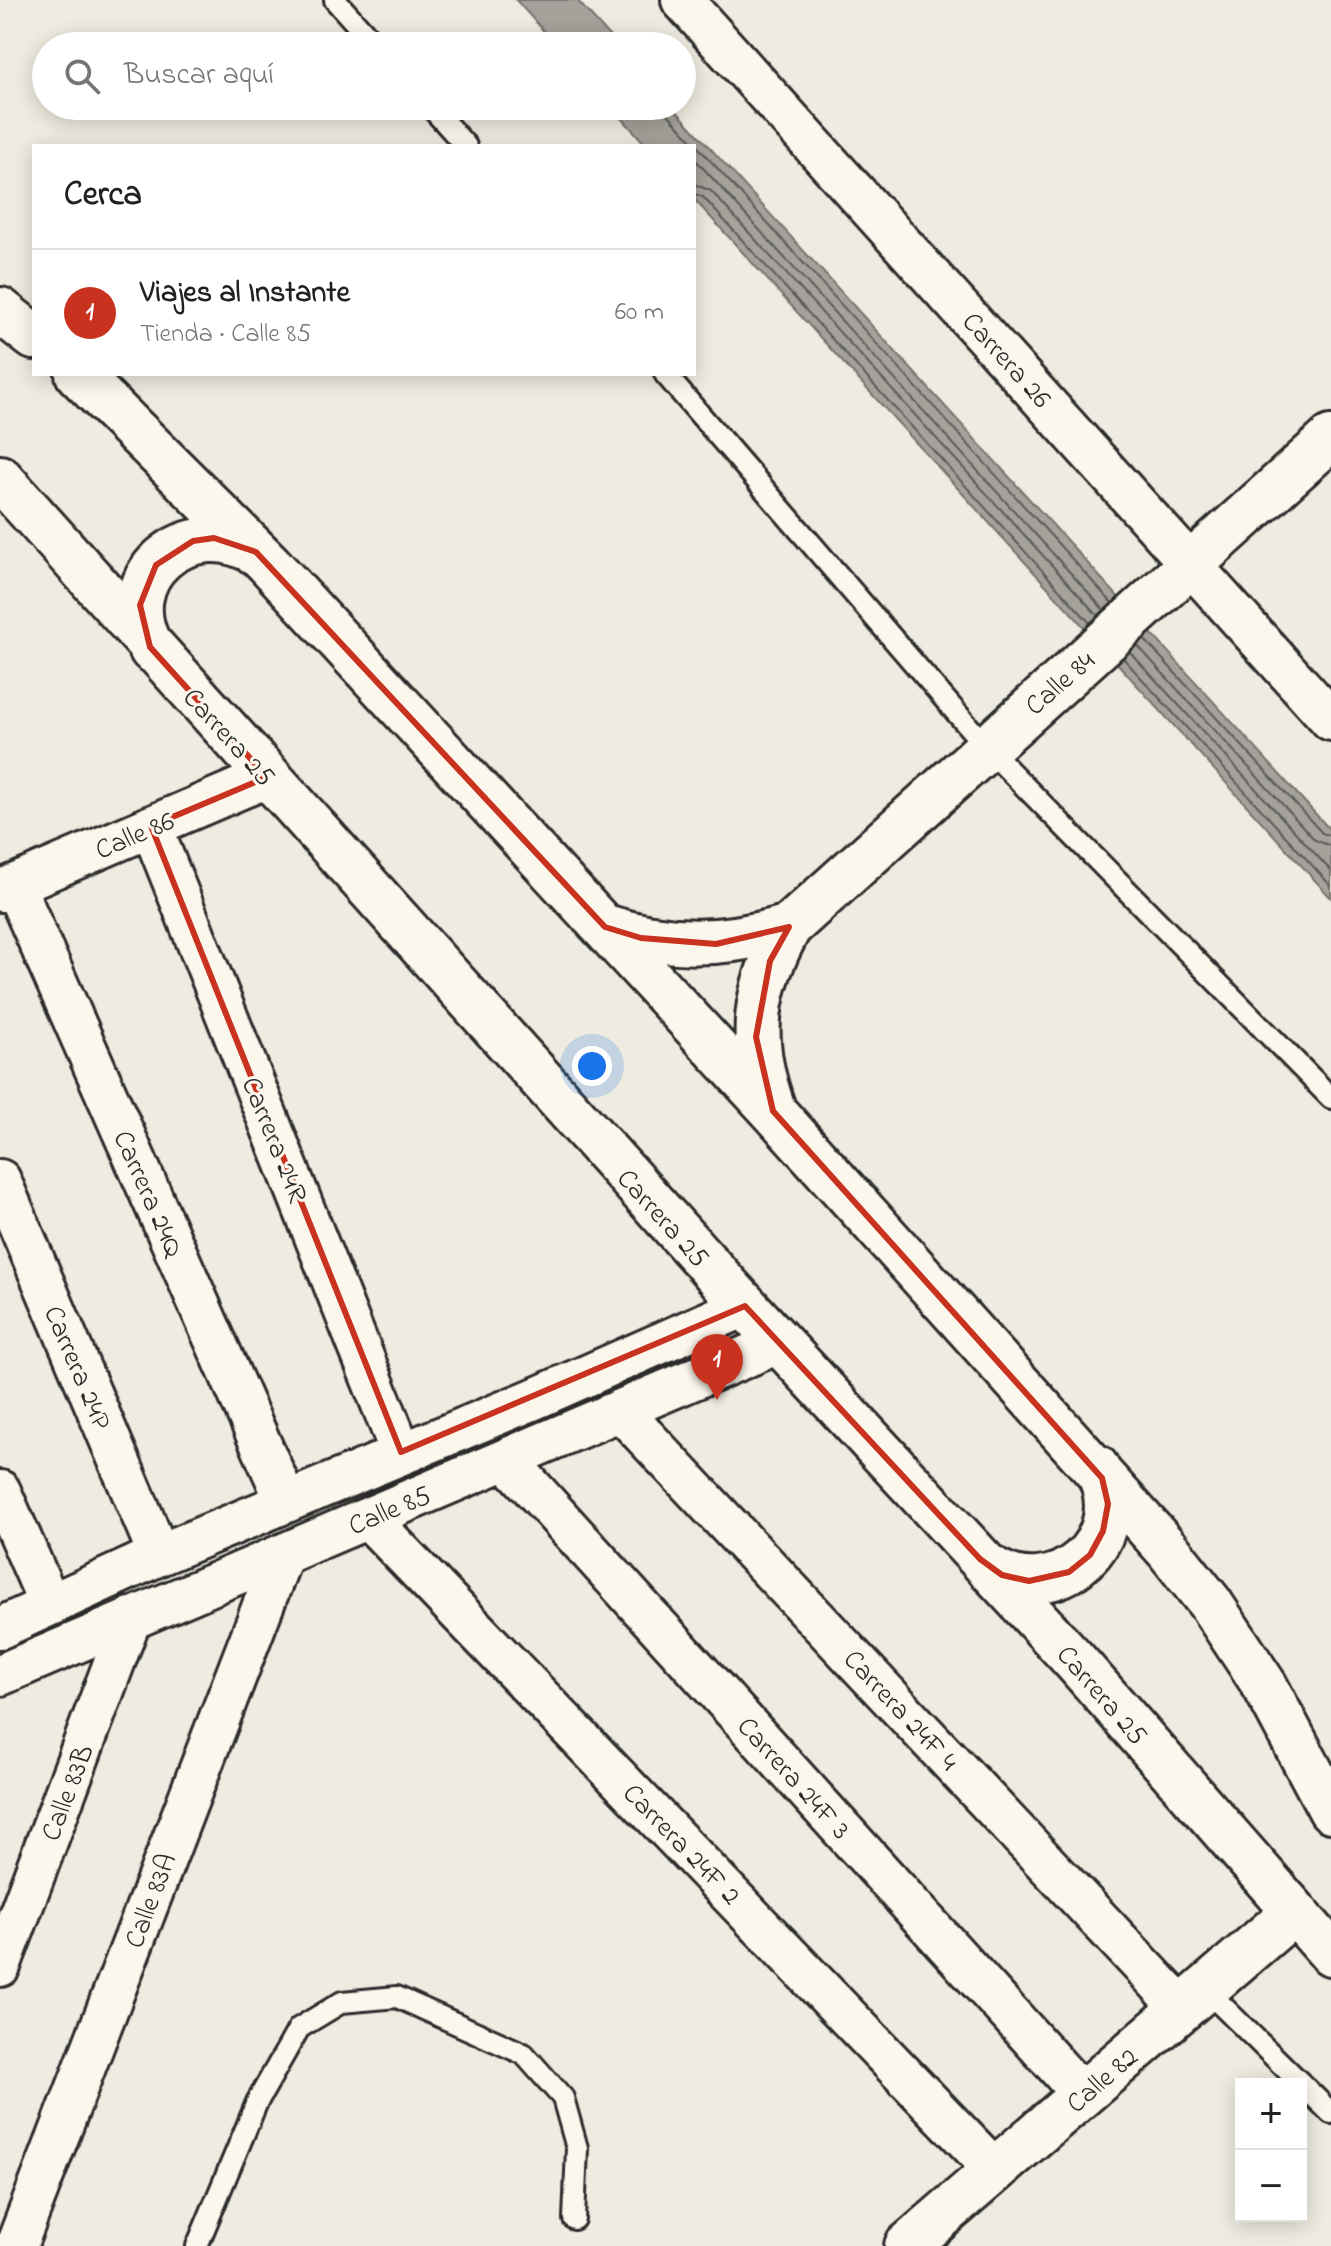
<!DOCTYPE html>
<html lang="es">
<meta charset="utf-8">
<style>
body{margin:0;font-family:"Indie Flower",sans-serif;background:#f6f6f6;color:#202124}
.controls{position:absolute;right:24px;bottom:24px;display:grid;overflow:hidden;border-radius:0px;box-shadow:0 4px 20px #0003}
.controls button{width:72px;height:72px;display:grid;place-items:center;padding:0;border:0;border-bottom:2px solid #e0e0e0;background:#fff;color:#202124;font:40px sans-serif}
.you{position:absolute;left:592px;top:1066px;width:28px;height:28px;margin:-20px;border:6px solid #fff;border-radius:50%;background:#1a73e8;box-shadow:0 0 0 12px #1a73e833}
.badge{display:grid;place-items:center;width:52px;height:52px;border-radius:50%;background:#c8321e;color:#fff;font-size:26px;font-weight:700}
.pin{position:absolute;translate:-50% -66px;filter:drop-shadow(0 2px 4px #0008)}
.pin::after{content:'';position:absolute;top:42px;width:28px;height:24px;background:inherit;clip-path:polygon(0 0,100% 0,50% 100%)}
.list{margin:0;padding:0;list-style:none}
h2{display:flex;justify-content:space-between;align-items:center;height:104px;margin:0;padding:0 32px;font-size:34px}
h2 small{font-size:26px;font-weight:400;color:#757577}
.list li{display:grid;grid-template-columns:52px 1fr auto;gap:24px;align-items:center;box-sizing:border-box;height:128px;padding:0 32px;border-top:2px solid #e0e0e0}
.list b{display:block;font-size:30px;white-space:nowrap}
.list p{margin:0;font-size:26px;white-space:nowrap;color:#757577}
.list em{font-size:26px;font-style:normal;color:#757577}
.icon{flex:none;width:44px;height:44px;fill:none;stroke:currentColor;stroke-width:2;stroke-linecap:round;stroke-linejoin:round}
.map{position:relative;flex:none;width:1331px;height:2246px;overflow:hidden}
.search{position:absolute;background:#fff;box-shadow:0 4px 20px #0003;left:32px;top:32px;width:664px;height:88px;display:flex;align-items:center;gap:20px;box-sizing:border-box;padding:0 28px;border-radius:44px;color:#757577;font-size:30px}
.panel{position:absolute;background:#fff;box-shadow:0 4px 20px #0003;left:32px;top:144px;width:664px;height:232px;border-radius:0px}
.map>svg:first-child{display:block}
.water{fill:#a4a29a;stroke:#74726e;stroke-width:2}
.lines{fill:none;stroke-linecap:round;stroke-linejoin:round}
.shore{stroke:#5b5b57;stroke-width:2}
.lane-casing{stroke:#2b2b2b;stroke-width:26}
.street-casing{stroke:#2b2b2b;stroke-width:46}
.secondary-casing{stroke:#2b2b2b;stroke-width:50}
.lane{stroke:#fbf7ec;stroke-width:20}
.street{stroke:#fbf7ec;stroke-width:40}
.secondary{stroke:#fbf7ec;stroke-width:44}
.marked{fill:none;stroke:#c8321e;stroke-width:6;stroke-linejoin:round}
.labels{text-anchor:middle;stroke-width:6;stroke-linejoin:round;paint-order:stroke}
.street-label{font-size:28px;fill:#2b2b2b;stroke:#fbf7ec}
</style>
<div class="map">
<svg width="1331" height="2246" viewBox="0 0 1331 2246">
<rect width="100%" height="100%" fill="#eeebe0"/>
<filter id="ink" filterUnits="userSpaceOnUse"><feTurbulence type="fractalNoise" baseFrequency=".0125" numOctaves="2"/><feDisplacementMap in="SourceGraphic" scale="16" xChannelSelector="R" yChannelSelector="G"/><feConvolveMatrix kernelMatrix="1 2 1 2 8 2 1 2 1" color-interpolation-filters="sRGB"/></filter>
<g filter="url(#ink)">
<!-- water -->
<path class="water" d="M 516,0 L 577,0 L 618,46 L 557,46 Z
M 611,106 L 672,106 L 1331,831 L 1331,898 L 694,199 L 694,146 L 647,146 Z"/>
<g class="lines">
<!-- shore -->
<path class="shore" d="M 667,106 L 669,115 L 1112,603
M 694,158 L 1104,610
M 694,184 L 711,191 L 1098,616
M 694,194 L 703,197 L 1090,623
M 1144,639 L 1322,833 L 1331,836
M 1137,645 L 1315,840 L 1331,846
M 1130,652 L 1331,871
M 1123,658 L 1331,886"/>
<defs>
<path id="lane" d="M 335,0 L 376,46
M 430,106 L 466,146
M 665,374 L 986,747 L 1331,1098
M 1205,1989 L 1331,2113
M 197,2246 L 257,2102 L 299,2028 L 342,2002 L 397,1997 L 524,2054 L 563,2098 L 577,2148 L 574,2219"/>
<path id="street" d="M 682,0 L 1331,720
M 151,826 L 401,1452
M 14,885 L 286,1501
M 0,891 L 267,777
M 0,1180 L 159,1555
M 620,1410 L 1183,2009
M 506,1459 L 1083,2095
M 0,1491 L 50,1605
M 368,1518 L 995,2170
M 0,1628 L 159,1555 L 534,1399 L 745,1306
M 0,1675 L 778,1343
M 0,1966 L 131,1618
M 16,2246 L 283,1554"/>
<path id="secondary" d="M 0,310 L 34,337
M 78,374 L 268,563 L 773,1111 L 1168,1550 L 1210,1603 L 1265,1686 L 1331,1810
M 0,478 L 729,1288 L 1075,1661 L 1331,1953
M 152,650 C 109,578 188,511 257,553
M 605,927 C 669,947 725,946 789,927
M 772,1106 C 748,1038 754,990 789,927 L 1331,438
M 988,1566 C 1054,1612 1137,1538 1096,1467
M 907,2246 L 1294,1912"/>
</defs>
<!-- lane casing -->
<use href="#lane" class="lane-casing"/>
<!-- street casing -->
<use href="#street" class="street-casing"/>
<!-- secondary casing -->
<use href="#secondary" class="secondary-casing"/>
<!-- lane -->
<use href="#lane" class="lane"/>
<!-- street -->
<use href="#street" class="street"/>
<!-- secondary -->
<use href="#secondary" class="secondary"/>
</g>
</g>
<!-- marked area -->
<path class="marked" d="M 214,538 L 256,552 L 605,927 L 641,938 L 716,944 L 789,927 L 770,961 L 756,1037 L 773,1111 L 1102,1478 L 1108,1504 L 1103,1531 L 1090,1555 L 1069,1572 L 1029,1581 L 1002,1575 L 980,1559 L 745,1306 L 401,1452 L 151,826 L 267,777 L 150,647 L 140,605 L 156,565 L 193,541 Z"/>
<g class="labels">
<!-- street labels -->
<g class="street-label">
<text transform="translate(1008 359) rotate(48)" y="10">Carrera 26</text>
<text transform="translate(1059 682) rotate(-41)" y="10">Calle 84</text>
<text transform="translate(230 736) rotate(48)" y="10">Carrera 25</text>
<text transform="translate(134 834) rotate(-23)" y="10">Calle 86</text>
<text transform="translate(276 1139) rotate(68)" y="10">Carrera 24R</text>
<text transform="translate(150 1193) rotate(66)" y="10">Carrera 24Q</text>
<text transform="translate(664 1217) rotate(48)" y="10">Carrera 25</text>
<text transform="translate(79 1367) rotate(67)" y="10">Carrera 24P</text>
<text transform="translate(389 1509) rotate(-23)" y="10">Calle 85</text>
<text transform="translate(1103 1694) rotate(49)" y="10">Carrera 25</text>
<text transform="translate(902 1709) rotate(47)" y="10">Carrera 24F 4</text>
<text transform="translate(795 1777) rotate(48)" y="10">Carrera 24F 3</text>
<text transform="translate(66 1792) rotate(-69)" y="10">Calle 83B</text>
<text transform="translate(683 1843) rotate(46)" y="10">Carrera 24F 2</text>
<text transform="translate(149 1900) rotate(-69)" y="10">Calle 83A</text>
<text transform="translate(1101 2079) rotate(-41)" y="10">Calle 82</text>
</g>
</g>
</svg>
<div class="controls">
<button>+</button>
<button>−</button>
</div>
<div class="you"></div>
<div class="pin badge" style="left:717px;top:1400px">1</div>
<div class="search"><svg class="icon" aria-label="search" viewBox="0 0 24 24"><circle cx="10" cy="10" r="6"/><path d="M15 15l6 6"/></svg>Buscar aquí</div>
<section class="panel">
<h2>Cerca<small></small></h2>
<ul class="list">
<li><span class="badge">1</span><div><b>Viajes al Instante</b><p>Tienda · Calle 85</p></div><em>60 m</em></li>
</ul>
</section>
</div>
